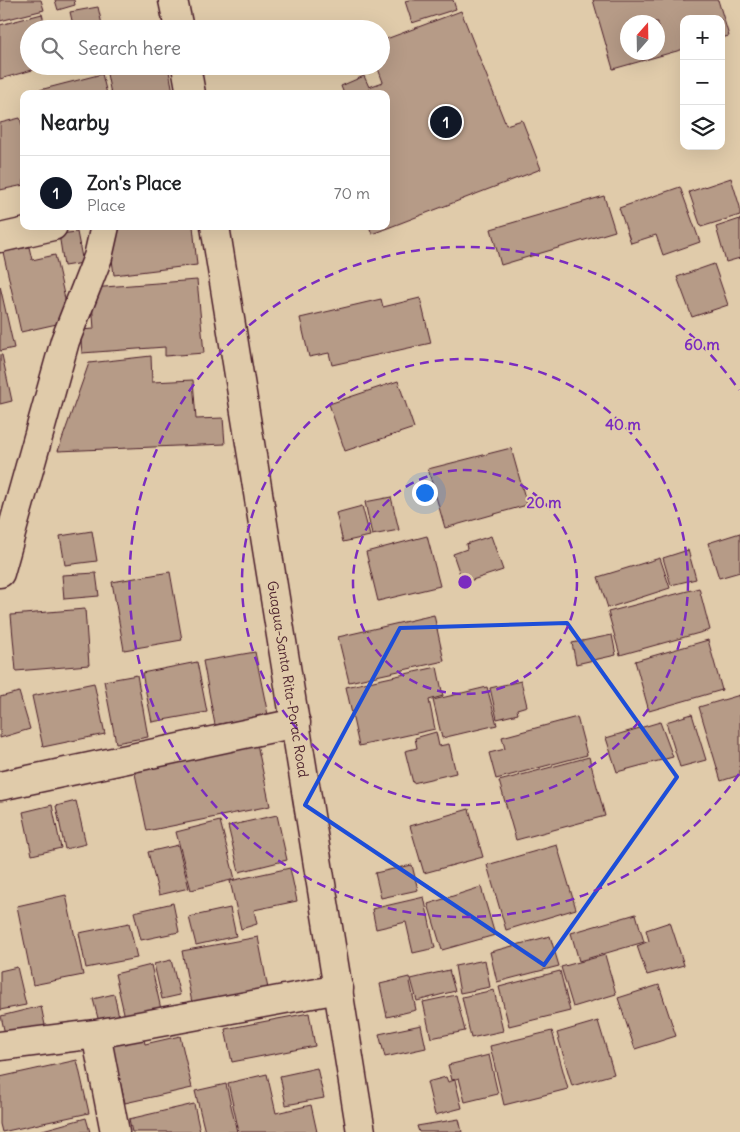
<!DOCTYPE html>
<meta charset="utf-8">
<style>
body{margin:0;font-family:Delius,sans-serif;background:#f6f6f6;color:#202124}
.controls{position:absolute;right:15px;top:15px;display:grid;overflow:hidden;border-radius:10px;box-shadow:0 5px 20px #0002}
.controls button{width:45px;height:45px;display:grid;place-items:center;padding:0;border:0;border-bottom:1px solid #e0e0e0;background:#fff;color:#202124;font:25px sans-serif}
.compass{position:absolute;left:620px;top:15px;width:45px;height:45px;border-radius:50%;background:#fff;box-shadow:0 5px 20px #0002;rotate:20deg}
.you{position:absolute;left:424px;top:492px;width:18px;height:18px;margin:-12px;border:4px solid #fff;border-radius:50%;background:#1a73e8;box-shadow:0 0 0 8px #1a73e833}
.badge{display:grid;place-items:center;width:32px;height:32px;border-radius:50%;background:#111827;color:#fff;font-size:16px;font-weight:700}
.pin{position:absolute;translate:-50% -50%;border:2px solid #fff;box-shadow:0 1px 5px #0006}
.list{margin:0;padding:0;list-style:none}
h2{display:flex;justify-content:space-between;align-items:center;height:65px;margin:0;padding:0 20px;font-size:21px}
h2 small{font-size:16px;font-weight:400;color:#757577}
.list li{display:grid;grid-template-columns:32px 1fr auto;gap:15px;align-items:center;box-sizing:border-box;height:75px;padding:0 20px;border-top:1px solid #e0e0e0}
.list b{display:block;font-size:19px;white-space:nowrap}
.list p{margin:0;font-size:16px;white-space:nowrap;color:#757577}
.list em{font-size:16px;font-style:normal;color:#757577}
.icon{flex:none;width:28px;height:28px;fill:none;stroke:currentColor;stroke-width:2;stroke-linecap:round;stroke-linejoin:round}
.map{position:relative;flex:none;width:740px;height:1132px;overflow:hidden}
.search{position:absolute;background:#fff;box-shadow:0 5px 20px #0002;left:20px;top:20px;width:370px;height:55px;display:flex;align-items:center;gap:12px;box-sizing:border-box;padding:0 18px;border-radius:28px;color:#757577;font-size:19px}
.panel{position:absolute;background:#fff;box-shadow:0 5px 20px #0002;left:20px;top:90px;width:370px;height:140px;border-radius:10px}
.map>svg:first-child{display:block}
.building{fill:#b69b87;stroke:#4a1f2b;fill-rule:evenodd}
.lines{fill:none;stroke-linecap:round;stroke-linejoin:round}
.minor-casing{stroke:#4a1f2b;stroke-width:31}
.secondary-casing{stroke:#4a1f2b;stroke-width:31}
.minor{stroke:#e0cbaa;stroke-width:28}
.secondary{stroke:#e0cbaa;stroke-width:28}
.marked{fill:none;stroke:#1d4ed8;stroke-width:4;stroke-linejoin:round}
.ring{fill:none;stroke:#7b2cbf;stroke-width:2.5;stroke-dasharray:9 6}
.labels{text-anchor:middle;stroke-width:4;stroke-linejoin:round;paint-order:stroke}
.street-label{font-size:14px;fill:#4a1f2b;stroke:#e0cbaa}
.centre{fill:#7b2cbf;stroke:#e0cbaa;stroke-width:2.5}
.ring-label{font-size:15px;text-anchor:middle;font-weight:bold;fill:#7b2cbf;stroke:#e0cbaa;stroke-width:4;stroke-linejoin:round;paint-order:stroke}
</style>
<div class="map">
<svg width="740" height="1132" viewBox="0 0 740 1132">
<rect width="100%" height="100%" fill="#e0cbaa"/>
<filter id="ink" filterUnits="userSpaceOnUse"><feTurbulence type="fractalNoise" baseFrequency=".02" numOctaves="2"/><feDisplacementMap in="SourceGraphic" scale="10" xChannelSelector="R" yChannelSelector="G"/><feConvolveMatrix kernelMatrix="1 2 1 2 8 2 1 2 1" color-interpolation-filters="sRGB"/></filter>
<g filter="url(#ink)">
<!-- building -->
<path class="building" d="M 0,0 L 41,0 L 44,10 L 0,21 Z
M 55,0 L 74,0 L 75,5 L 58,10 Z
M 409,0 L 453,0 L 456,9 L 412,23 L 405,1 Z
M 593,0 L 718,0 L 729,36 L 721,38 L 721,19 L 684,19 L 684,49 L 613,69 ZM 628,22 L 658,22 L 658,52 L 628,52 Z
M 98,7 L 103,29 L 74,29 L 70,12 Z
M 461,11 L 506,125 L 522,120 L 541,169 L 372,234 L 369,226 L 386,226 L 386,94 L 344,94 L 341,86 L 364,76 L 369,87 L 383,82 L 377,66 L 381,66 L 381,41 Z
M 42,14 L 46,29 L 29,29 L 29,66 L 47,66 L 0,79 L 0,25 Z
M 119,66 L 168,66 L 173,92 L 111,94 L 106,69 Z
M 102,74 L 107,94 L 28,93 Z
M 20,118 L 24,132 L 24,185 L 0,190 L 0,123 Z
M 731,178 L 740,207 L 740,215 L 701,227 L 689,192 Z
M 680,187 L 700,242 L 663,255 L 656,235 L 631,243 L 619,208 Z
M 604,196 L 615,231 L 501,265 L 491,229 Z
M 740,219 L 740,258 L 726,262 L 716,227 Z
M 120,226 L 193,226 L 197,265 L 114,275 L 108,228 Z
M 77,232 L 83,263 L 64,266 L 59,234 Z
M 29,247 L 32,260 L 55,255 L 70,321 L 21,332 L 3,252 Z
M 714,264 L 728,305 L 692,317 L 677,277 Z
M 197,280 L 204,353 L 165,356 L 165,347 L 82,353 L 80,330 L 94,329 L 91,288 Z
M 0,286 L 14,348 L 0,351 Z
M 420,298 L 431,343 L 332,365 L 329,353 L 309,357 L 300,318 L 381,299 L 383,307 Z
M 0,355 L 2,355 L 12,401 L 0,404 Z
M 151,356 L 152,382 L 193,380 L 196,419 L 223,418 L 225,444 L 58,451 L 89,363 Z
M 398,381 L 414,428 L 345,451 L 329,404 Z
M 511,448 L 527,505 L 445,528 L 428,469 Z
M 391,497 L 399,530 L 372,535 L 365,502 Z
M 362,506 L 370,536 L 343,542 L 336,513 Z
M 92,531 L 97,561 L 65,565 L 60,536 Z
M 740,533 L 740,572 L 719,578 L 708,543 Z
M 427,536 L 440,586 L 378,601 L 366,552 Z
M 491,536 L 503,570 L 463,583 L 453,554 L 467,549 L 466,544 Z
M 688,550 L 696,579 L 671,585 L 663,558 Z
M 660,558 L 670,588 L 608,608 L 598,577 Z
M 170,572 L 182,640 L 124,650 L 112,582 Z
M 96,573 L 99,596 L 64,599 L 62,575 Z
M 699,588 L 710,630 L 620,655 L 608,612 Z
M 85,609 L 89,665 L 16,671 L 11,615 Z
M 434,615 L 444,661 L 349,682 L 338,637 Z
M 612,635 L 616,655 L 576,664 L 572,643 Z
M 708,640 L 722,690 L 649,711 L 635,661 Z
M 255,652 L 268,715 L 215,725 L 203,661 Z
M 197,662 L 207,712 L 152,722 L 142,673 Z
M 437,667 L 443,696 L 429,700 L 435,729 L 359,746 L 346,687 Z
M 137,675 L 148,737 L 116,743 L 104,681 Z
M 521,681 L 527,706 L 517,709 L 518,714 L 497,719 L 490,688 Z
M 94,683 L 105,734 L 43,747 L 32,696 Z
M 487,687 L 497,725 L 442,738 L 433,700 Z
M 19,692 L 30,729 L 0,738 L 0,697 Z
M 740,695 L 740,775 L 721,781 L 699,707 Z
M 692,714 L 706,760 L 680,767 L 666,722 Z
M 577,717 L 587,755 L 496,779 L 489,753 L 505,749 L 502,737 Z
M 660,722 L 673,757 L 617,772 L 606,738 Z
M 436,732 L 439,746 L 449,744 L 456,773 L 413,783 L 405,751 L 417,748 L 415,738 Z
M 256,739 L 270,806 L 147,831 L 133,764 Z
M 589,757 L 605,816 L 516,840 L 499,781 Z
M 76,801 L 86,844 L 65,849 L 56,806 Z
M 52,805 L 61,848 L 32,855 L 23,812 Z
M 469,809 L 483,857 L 424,873 L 410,826 Z
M 277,815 L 287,860 L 239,872 L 228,826 Z
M 220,821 L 235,879 L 191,890 L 176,832 Z
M 178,845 L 189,888 L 159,895 L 148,852 Z
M 557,845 L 576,909 L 506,930 L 487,865 Z
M 412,865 L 418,890 L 381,898 L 375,873 Z
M 290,868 L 297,901 L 254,910 L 257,924 L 241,929 L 230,881 Z
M 481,887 L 495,935 L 442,950 L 428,904 Z
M 66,895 L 83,975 L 33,985 L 17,906 Z
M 424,897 L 435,948 L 413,953 L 406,922 L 376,929 L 372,909 Z
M 173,903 L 179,932 L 141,940 L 134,912 Z
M 230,908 L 236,936 L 196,945 L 189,917 Z
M 636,914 L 644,942 L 579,961 L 571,933 Z
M 670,922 L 684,965 L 647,975 L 637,946 L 649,941 L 646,930 Z
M 129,923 L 137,958 L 86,968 L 79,933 Z
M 550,936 L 559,966 L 497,982 L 490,952 Z
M 258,937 L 269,994 L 193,1008 L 182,951 Z
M 605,955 L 616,994 L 573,1007 L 561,967 Z
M 171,960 L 180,995 L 162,999 L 154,964 Z
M 485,960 L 490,987 L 460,993 L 455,966 Z
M 151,965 L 163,1018 L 127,1026 L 115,974 Z
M 17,967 L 26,1005 L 0,1010 L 0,971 Z
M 449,970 L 455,991 L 417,1001 L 411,979 Z
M 560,971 L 570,1011 L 509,1026 L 499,987 Z
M 409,977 L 416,1010 L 387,1017 L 380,984 Z
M 659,985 L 676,1036 L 635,1049 L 618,998 Z
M 494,990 L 503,1031 L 471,1038 L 462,997 Z
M 114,994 L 120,1021 L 100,1026 L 93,999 Z
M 456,995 L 465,1031 L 431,1038 L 423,1002 Z
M 41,1006 L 46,1030 L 6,1039 L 1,1016 Z
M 309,1013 L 315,1046 L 232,1062 L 225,1029 Z
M 598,1021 L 614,1074 L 572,1086 L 557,1033 Z
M 421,1025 L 426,1048 L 385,1057 L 379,1034 Z
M 552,1031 L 568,1089 L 504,1105 L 490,1046 Z
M 143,1036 L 145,1044 L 180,1036 L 192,1088 L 125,1103 L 111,1043 Z
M 489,1055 L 498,1094 L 465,1102 L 459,1078 L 452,1080 L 448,1065 Z
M 77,1060 L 89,1113 L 2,1132 L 0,1124 L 0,1077 Z
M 317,1068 L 324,1098 L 286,1105 L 280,1076 Z
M 267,1074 L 276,1113 L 311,1105 L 317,1132 L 239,1132 L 228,1083 Z
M 446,1077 L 448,1082 L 455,1080 L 462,1108 L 435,1115 L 427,1082 Z
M 226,1084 L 237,1132 L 205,1132 L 195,1091 Z
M 194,1104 L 200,1132 L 132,1132 L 129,1119 Z
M 86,1118 L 90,1132 L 39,1132 L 39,1131 Z
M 459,1119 L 462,1132 L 419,1132 L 417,1126 Z"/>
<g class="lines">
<defs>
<path id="minor" d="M 0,238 L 53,226
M 0,573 L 65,341 L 98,257 L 105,226
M 0,786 L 296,723
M 96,1034 L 115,1132
M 0,1046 L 96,1034 L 339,989"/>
<g id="secondary">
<path d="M 173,0 L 179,29"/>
<path d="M 186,66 L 191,94"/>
<path id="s1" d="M 215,226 L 361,1132"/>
</g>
</defs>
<!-- minor casing -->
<use href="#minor" class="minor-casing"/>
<!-- secondary casing -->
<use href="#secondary" class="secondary-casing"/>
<!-- minor -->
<use href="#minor" class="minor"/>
<!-- secondary -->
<use href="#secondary" class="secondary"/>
</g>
</g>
<!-- marked area -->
<path class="marked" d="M 567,623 L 677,777 L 544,965 L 305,805 L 400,628 Z"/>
<!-- distance rings -->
<g class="ring">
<circle cx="465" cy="582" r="112"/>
<circle cx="465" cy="582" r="223"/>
<path d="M739 774A335 335 0 1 1 739 390"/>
</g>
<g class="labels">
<!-- street labels -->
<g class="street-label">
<text dy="5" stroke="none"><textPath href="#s1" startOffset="459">Guagua-Santa Rita-Porac Road</textPath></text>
</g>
</g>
<circle cx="465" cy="582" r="8" class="centre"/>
<g class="ring-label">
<text x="702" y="350">60 m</text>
<text x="623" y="430">40 m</text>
<text x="544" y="508">20 m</text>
</g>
</svg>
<div class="controls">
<button>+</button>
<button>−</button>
<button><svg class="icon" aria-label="layers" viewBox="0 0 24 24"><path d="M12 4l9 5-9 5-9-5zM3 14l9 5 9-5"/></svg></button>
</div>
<svg class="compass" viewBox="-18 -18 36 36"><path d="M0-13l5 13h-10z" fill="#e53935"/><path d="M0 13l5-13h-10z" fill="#757577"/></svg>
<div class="you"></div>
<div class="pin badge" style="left:446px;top:122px">1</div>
<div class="search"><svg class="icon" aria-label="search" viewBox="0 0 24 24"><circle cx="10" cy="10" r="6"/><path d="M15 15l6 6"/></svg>Search here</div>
<section class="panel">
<h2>Nearby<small></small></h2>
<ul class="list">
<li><span class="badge">1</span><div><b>Zon's Place</b><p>Place</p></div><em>70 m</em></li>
</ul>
</section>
</div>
